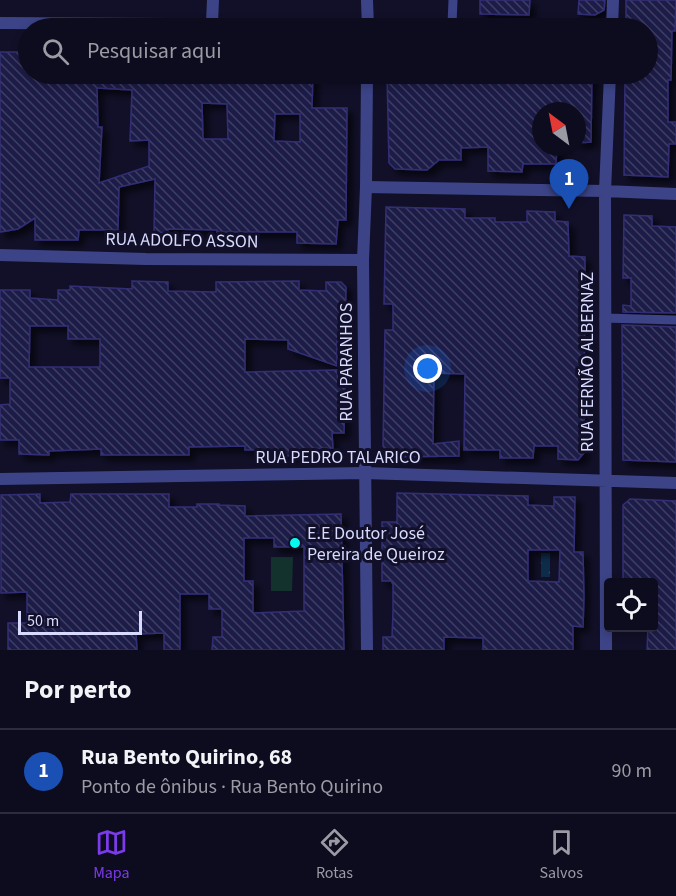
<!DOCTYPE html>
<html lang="pt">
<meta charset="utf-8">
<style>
body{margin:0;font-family:"Source Sans 3",sans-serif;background:#1b1a2b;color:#f1f3f6}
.controls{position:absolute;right:18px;bottom:18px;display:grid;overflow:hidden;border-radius:6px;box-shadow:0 3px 9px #0003}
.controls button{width:54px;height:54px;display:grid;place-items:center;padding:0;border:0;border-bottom:2px solid #2d2c3c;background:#0d0c1e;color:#f1f3f6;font:30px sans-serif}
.compass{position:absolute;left:532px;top:102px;width:54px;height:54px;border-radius:50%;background:#0d0c1e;box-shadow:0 3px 9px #0003;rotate:328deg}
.scale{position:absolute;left:18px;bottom:15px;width:124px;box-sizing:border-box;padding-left:6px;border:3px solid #d8dafe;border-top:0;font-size:16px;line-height:21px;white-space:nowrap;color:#d8dafe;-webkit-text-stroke:4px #111028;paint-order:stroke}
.you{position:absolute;left:428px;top:369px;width:21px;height:21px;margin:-15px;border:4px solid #fff;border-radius:50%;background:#1a73e8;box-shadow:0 0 0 9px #1a73e833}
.badge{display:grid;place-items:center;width:39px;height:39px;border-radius:50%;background:#7c3aed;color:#fff;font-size:20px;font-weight:700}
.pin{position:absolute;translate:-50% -50px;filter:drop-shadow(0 2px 3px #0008)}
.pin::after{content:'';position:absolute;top:32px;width:21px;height:18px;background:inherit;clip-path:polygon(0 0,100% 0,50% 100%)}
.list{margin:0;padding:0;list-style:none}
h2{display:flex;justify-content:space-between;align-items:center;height:78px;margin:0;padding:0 24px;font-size:26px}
h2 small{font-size:20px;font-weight:400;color:#9a9ba4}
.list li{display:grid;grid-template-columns:39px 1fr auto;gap:18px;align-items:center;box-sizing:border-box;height:84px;padding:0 24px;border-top:2px solid #2d2c3c}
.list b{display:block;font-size:22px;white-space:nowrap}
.list p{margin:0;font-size:20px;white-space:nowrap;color:#9a9ba4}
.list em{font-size:20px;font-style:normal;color:#9a9ba4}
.icon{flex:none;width:33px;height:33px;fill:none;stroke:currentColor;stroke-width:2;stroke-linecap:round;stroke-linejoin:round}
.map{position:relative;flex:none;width:676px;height:650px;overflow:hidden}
.search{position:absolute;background:#0d0c1e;box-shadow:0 3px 9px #0003;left:18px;right:18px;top:18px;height:66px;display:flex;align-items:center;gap:15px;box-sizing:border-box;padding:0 21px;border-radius:33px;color:#9a9ba4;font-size:22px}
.sheet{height:162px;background:#0d0c1e}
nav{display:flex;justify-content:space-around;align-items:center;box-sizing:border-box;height:84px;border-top:2px solid #2d2c3c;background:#0d0c1e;font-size:16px;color:#9a9ba4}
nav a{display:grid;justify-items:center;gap:3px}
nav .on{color:#7c3aed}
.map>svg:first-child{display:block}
.pitch{fill:#14322d}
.water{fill:url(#water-ripples)}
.building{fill:url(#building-back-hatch);stroke:#332f75;stroke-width:1.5;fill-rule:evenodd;filter:url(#shadow)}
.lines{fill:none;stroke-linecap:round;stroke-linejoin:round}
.service{stroke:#3c4487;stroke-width:9}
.minor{stroke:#3c4487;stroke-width:12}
.tertiary{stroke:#3c4487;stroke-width:12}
.poi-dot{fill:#08fbf1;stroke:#111028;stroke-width:2}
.labels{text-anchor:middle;stroke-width:6;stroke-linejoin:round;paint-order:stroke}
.street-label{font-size:18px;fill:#d8dafe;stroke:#111028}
.poi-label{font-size:18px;fill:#d8dafe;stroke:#111028;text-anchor:start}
</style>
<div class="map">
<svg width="676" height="650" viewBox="0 0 676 650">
<defs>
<pattern id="water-ripples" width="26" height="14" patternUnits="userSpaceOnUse" patternTransform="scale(1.5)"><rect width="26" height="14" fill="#0d2c4a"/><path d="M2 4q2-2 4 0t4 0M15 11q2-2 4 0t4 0" fill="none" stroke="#304a65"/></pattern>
<pattern id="building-back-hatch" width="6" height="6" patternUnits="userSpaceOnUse" patternTransform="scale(1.5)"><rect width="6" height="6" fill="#1f1d49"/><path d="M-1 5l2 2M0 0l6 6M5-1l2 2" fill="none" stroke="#3f3d64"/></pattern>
<filter id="shadow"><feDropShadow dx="5.5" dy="5.5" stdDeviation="3" flood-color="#0009"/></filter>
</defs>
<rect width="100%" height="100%" fill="#111028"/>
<!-- pitch -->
<path class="pitch" d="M 271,557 L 293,557 L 292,591 L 271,591 Z"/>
<!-- water -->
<path class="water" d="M 541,553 L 550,553 L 550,577 L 541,577 Z"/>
<!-- building -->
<path class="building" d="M 480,0 L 530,0 L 529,15 L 480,14 Z
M 579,0 L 605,0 L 604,10 L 595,15 L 578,14 Z
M 626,0 L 676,0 L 675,31 L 672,31 L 671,80 L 668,80 L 668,122 L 676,122 L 676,144 L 669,144 L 668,177 L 624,175 L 625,76 L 634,77 L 634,74 L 648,74 L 648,28 L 626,28 Z
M 0,52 L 28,52 L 28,74 L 313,74 L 312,108 L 347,108 L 346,220 L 338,220 L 336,244 L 297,243 L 297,232 L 217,232 L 217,230 L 168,229 L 168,233 L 154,232 L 155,179 L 119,187 L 118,230 L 79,230 L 78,240 L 35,240 L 35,218 L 18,229 L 0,232 ZM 97,88 L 132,90 L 130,141 L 149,140 L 149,166 L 99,183 L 102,127 L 98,127 ZM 202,103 L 227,104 L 228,139 L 203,139 ZM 275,114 L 300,114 L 300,142 L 274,141 Z
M 387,74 L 592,74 L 591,142 L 577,143 L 577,111 L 541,111 L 541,147 L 557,147 L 556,164 L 523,164 L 522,172 L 488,171 L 488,147 L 461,148 L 461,160 L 439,160 L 427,170 L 395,169 L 389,163 Z
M 386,207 L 465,209 L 465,218 L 495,218 L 495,222 L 527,222 L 527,211 L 555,212 L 555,221 L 568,222 L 569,256 L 585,257 L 584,453 L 578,460 L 558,459 L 558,446 L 534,446 L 533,458 L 500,458 L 500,450 L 464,450 L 465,374 L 434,373 L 433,444 L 459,441 L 459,456 L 391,457 L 383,446 L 385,330 L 393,330 L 393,304 L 384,304 Z
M 624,215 L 652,216 L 652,226 L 676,227 L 676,313 L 623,312 L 623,305 L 631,306 L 631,278 L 623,278 Z
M 132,281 L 168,282 L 168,291 L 216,292 L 216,282 L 299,281 L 299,290 L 326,291 L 326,282 L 341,282 L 346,287 L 345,341 L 337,341 L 337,366 L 288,349 L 288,340 L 245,339 L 245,372 L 337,370 L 338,384 L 345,384 L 344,433 L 332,433 L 333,448 L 300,449 L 296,451 L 295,456 L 255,455 L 255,450 L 245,450 L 245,446 L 189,447 L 189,455 L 101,455 L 101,449 L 49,451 L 49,455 L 19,454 L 19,440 L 0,440 L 0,405 L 10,404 L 10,378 L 0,378 L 0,290 L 30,290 L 30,298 L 58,300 L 58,290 L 70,290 L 70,286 L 132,289 ZM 30,326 L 68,326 L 68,339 L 100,339 L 100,367 L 29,367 Z
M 622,325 L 676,327 L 676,462 L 623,460 Z
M 397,493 L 528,496 L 528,505 L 554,506 L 554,497 L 575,497 L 574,552 L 583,552 L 584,597 L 583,627 L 573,626 L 573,650 L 483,650 L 483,638 L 444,637 L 444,650 L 383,650 L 383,637 L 392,637 L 393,611 L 393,584 L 391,581 L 382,581 L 382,522 L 397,522 ZM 528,550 L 560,550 L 559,582 L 528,581 Z
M 40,494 L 40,503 L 70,502 L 71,494 L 169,494 L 169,507 L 197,507 L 197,504 L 219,504 L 219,505 L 245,506 L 245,516 L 341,514 L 344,650 L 212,650 L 213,637 L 222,637 L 222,609 L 209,609 L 209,594 L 180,594 L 180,650 L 164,650 L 164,633 L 136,634 L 137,650 L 8,650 L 8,623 L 27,623 L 27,592 L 1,593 L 1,495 ZM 244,538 L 274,538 L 274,547 L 304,547 L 304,611 L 253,613 L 253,581 L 244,581 Z
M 630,499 L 676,501 L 676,650 L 647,650 L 648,627 L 654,627 L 654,582 L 623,581 L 623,505 Z"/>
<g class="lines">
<!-- service -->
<path class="service" d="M 452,24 L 453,0
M 604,318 L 676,320"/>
<!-- minor -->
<path class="minor" d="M 212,23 L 213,0
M 368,25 L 476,24 L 612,27
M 612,28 L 613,0
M 366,187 L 605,191 L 676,194
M 0,255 L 146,259 L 363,260
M 0,479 L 365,473 L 676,483
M 606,650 L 605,191 L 610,74"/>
<!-- tertiary -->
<path class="tertiary" d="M 367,0 L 368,28
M 0,23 L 368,25
M 367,74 L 366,187 L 363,260 L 367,650"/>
</g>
<!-- markers -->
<circle class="poi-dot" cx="295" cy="543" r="6"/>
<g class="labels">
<!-- street labels -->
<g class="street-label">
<text transform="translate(182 240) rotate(1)" y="6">RUA ADOLFO ASSON</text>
<text transform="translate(346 362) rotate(-90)" y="6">RUA PARANHOS</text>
<text transform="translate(587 362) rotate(-90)" y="6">RUA FERNÃO ALBERNAZ</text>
<text x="338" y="463">RUA PEDRO TALARICO</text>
</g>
<!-- poi labels -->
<g class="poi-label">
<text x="307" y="539">E.E Doutor José<tspan x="307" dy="21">Pereira de Queiroz</tspan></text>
</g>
</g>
</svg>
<div class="controls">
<button><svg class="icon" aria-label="locate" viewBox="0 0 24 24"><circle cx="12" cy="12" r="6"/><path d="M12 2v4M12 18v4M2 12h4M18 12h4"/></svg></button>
</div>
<svg class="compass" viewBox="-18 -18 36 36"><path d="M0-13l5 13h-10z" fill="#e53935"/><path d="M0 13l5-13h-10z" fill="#9a9ba4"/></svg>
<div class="scale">50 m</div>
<div class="you"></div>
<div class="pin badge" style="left:569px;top:209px;background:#1a4fb4">1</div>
<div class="search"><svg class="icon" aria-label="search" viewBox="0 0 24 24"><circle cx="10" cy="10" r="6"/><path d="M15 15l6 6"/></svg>Pesquisar aqui</div>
</div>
<section class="sheet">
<h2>Por perto<small></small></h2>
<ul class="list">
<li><span class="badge" style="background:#1a4fb4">1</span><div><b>Rua Bento Quirino, 68</b><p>Ponto de ônibus · Rua Bento Quirino</p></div><em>90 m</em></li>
</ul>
</section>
<nav>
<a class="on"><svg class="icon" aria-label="map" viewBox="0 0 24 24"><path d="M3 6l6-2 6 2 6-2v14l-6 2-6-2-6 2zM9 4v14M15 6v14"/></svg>Mapa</a>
<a><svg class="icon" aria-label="directions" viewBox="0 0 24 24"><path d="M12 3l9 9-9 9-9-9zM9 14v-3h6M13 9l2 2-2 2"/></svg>Rotas</a>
<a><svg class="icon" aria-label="saved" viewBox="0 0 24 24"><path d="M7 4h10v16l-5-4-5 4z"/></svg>Salvos</a>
</nav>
